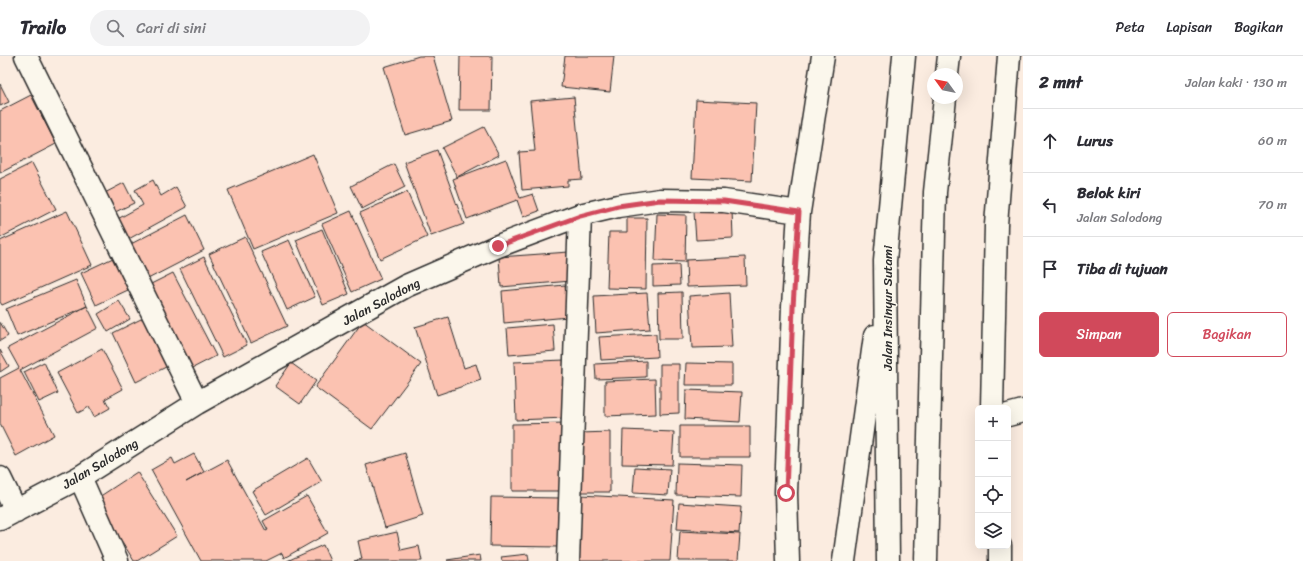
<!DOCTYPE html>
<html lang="id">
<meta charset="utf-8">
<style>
body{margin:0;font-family:Sriracha,sans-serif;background:#f2f2f3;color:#2b2b33}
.controls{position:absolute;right:12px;bottom:12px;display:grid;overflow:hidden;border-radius:6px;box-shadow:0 4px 16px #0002}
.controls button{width:36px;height:36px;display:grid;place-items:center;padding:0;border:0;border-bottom:1px solid #e1e1e2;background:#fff;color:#2b2b33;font:20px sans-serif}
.compass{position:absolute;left:927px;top:12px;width:36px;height:36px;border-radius:50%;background:#fff;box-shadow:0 4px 16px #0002;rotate:303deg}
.stop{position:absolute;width:12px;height:12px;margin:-9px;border:3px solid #d1495b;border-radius:50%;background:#fff}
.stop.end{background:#d1495b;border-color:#fff;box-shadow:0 1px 4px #0008}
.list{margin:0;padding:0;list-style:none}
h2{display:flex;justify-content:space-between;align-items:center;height:52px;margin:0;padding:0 16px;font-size:17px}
h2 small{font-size:13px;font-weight:400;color:#7c7c81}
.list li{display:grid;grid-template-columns:26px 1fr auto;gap:12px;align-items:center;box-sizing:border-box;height:64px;padding:0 16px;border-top:1px solid #e1e1e2}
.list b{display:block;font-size:15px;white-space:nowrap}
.list p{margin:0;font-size:13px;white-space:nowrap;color:#7c7c81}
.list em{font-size:13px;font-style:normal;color:#7c7c81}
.actions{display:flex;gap:8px;padding:12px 16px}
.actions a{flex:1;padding:9px 0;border:1px solid #d1495b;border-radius:6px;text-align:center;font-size:14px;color:#d1495b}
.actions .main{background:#d1495b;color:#fff}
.icon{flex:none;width:22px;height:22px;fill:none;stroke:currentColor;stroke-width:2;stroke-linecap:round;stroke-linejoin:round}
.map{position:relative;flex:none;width:1023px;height:505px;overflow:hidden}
header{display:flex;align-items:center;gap:24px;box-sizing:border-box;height:56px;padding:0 20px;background:#fff;border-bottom:1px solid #e1e1e2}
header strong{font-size:19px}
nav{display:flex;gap:22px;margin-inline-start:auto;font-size:14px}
.search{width:280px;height:36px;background:#f2f2f3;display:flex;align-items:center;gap:10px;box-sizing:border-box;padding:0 14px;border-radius:22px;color:#7c7c81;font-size:15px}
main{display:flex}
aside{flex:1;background:#fff}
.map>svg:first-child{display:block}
.building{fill:#fbc2b1;stroke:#2b2b2b}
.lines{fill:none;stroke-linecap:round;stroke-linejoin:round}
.minor-casing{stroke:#2b2b2b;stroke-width:25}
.highway-casing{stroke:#2b2b2b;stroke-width:25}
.minor{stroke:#fbf7ec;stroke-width:22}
.highway{stroke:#fbf7ec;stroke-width:22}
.route{stroke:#d1495b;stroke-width:5}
.labels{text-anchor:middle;stroke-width:3;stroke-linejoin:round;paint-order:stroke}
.street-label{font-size:13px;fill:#2b2b2b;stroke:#fbf7ec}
</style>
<header>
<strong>Trailo</strong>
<div class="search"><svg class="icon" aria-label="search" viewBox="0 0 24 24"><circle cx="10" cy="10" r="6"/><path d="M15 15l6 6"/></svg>Cari di sini</div>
<nav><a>Peta</a><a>Lapisan</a><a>Bagikan</a></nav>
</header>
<main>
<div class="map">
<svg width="1023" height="505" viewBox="0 0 1023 505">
<rect width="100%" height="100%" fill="#fbece0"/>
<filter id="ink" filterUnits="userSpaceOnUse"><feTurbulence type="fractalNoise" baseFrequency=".025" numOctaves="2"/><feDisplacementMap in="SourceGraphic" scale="8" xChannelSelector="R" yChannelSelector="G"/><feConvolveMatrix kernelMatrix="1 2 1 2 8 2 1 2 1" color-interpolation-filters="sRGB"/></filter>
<g filter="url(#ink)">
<!-- building -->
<path class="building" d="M 419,0 L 433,0 L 452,65 L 405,79 L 384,11 Z
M 460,0 L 492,0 L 491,54 L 459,54 Z
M 565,0 L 614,0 L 610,36 L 561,31 Z
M 0,28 L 9,46 L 0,50 Z
M 31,39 L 56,88 L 0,117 L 0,55 Z
M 574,41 L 582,123 L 568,124 L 568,130 L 522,134 L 519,96 L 535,95 L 530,45 Z
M 696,44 L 756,47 L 752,125 L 692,122 Z
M 484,71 L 499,99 L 457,121 L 442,92 Z
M 437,94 L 464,168 L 431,180 L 404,106 Z
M 313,98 L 338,157 L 253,193 L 228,134 Z
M 506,103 L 520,142 L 533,138 L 539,155 L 523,161 L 517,144 L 467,163 L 453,123 Z
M 32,107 L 56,153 L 0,182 L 0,123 Z
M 394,108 L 405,131 L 362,153 L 351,130 Z
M 153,124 L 161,140 L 176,131 L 187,151 L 125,185 L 114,165 L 143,149 L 135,134 Z
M 124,127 L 134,147 L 109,159 L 99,140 Z
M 407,136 L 427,181 L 380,203 L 360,157 Z
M 732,154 L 733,182 L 696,184 L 694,156 Z
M 67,155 L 92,209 L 2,249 L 0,246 L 0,185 Z
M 351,155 L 381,223 L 352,236 L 322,168 Z
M 657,158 L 686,159 L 685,206 L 655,205 Z
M 187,159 L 204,194 L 144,225 L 127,190 Z
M 627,162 L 647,162 L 646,233 L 607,232 L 609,176 L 627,176 Z
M 322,173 L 349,238 L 323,249 L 296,184 Z
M 245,181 L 287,270 L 251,287 L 209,198 Z
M 289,184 L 315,241 L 287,254 L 261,196 Z
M 569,196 L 571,225 L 501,231 L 499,201 Z
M 204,201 L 247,289 L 223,301 L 180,213 Z
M 745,201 L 746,229 L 687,231 L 686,204 Z
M 113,202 L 128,234 L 96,249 L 81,217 Z
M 679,209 L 680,229 L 653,230 L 653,210 Z
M 173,217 L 216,300 L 189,314 L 147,230 Z
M 76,224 L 87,250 L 17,280 L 6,253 Z
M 565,229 L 568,261 L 504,267 L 502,235 Z
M 682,236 L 683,283 L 659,283 L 658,237 Z
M 647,237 L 650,273 L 596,277 L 594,240 Z
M 729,237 L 732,291 L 692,292 L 689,240 Z
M 119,245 L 130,263 L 108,276 L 98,258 Z
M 87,250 L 98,272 L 20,314 L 54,379 L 16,400 L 0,368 L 0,322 L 19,312 L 8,292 Z
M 145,261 L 168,310 L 136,326 L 113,277 Z
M 448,261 L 464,312 L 476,308 L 481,324 L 437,339 L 415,271 Z
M 363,265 L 421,308 L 372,373 L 315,331 Z
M 0,266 L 8,280 L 0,285 Z
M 553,268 L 555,295 L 509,299 L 507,272 Z
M 656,278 L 657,301 L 601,304 L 599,281 Z
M 102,293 L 123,333 L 105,343 L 110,352 L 94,361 L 89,351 L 78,357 L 57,317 Z
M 0,294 L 9,310 L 0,316 Z
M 565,304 L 566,362 L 516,364 L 514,306 Z
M 646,305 L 646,321 L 596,323 L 595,308 Z
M 44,306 L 58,337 L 39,346 L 24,316 Z
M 291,307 L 316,325 L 300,348 L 275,330 Z
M 686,307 L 732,308 L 732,329 L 685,329 Z
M 660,308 L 679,308 L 679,357 L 660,358 Z
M 655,323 L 656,358 L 605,360 L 605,325 Z
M 686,334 L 742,336 L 740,366 L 685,363 Z
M 567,367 L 567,435 L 512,435 L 512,368 Z
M 680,370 L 750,370 L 750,401 L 680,401 Z
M 623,374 L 674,376 L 672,409 L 622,408 Z
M 610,376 L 610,436 L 580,436 L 580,377 Z
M 405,397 L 423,460 L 385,472 L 366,409 Z
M 194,398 L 204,416 L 186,426 L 227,404 L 266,475 L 268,474 L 263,465 L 307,440 L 328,477 L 284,502 L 282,497 L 266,505 L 201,505 L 151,414 L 172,402 L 175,408 Z
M 308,402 L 322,426 L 266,459 L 252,435 Z
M 677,407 L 742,409 L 741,441 L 676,439 Z
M 635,411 L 670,413 L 668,439 L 633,437 Z
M 137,416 L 177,480 L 137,505 L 134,505 L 96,443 Z
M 580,439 L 674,444 L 670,505 L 576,505 Z
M 491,441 L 561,442 L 559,491 L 490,490 Z
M 679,447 L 741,451 L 739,477 L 677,473 Z
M 680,475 L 740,478 L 738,505 L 678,505 Z
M 397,476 L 401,494 L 419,490 L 422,505 L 354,505 L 362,503 L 358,485 Z
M 323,489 L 330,505 L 287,505 Z
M 528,498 L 529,505 L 502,505 L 501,501 Z
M 480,499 L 481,505 L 448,505 L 447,504 Z"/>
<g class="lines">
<defs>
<path id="minor" d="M 26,0 L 197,347
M 992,352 L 996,169 L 1009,0
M 1008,359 L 1023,355
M 80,421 L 117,505
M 0,422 L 16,455
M 0,463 L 80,421 L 197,347 L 406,230 L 498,190 L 580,159 L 618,150 L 660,144 L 724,145 L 799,156
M 1000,490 L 1000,505
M 568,505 L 580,159
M 788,505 L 786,437 L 793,251 L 799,156 L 823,0"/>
<path id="highway" d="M 947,18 L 949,0
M 844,505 L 875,280
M 888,505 L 885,205 L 904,0
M 926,505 L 935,136 L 945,42"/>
</defs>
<!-- minor casing -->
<use href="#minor" class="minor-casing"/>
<!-- highway casing -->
<use href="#highway" class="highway-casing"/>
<!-- minor -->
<use href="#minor" class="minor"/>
<!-- highway -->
<use href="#highway" class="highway"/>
</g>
</g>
<g class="lines" filter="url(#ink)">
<!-- route -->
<path class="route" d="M 498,190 L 580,160 L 618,150 L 660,144 L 724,145 L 799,156 L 793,251 L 786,437"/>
</g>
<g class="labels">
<!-- street labels -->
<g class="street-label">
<text transform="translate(381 245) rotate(-28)" y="5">Jalan Salodong</text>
<text transform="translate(887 252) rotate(-90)" y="5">Jalan Insinyur Sutami</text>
<text transform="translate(100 407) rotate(-31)" y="5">Jalan Salodong</text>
</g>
</g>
</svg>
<div class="controls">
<button>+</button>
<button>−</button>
<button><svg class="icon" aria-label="locate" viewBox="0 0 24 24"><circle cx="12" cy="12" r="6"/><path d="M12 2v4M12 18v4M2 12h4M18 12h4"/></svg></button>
<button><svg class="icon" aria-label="layers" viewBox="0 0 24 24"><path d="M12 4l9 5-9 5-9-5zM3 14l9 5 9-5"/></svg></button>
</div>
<svg class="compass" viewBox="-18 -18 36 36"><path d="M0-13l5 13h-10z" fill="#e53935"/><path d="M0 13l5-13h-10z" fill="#7c7c81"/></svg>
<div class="stop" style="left:786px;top:437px"></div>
<div class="stop end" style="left:498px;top:190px"></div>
</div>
<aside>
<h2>2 mnt<small>Jalan kaki · 130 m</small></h2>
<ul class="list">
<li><svg class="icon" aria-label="ahead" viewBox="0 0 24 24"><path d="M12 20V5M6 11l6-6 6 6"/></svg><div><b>Lurus</b></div><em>60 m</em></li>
<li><svg class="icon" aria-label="left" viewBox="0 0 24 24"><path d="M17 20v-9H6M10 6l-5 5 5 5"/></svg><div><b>Belok kiri</b><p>Jalan Salodong</p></div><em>70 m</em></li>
<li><svg class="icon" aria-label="arrive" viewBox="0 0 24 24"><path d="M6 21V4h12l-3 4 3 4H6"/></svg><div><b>Tiba di tujuan</b></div></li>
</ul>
<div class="actions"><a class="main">Simpan</a><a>Bagikan</a></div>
</aside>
</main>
